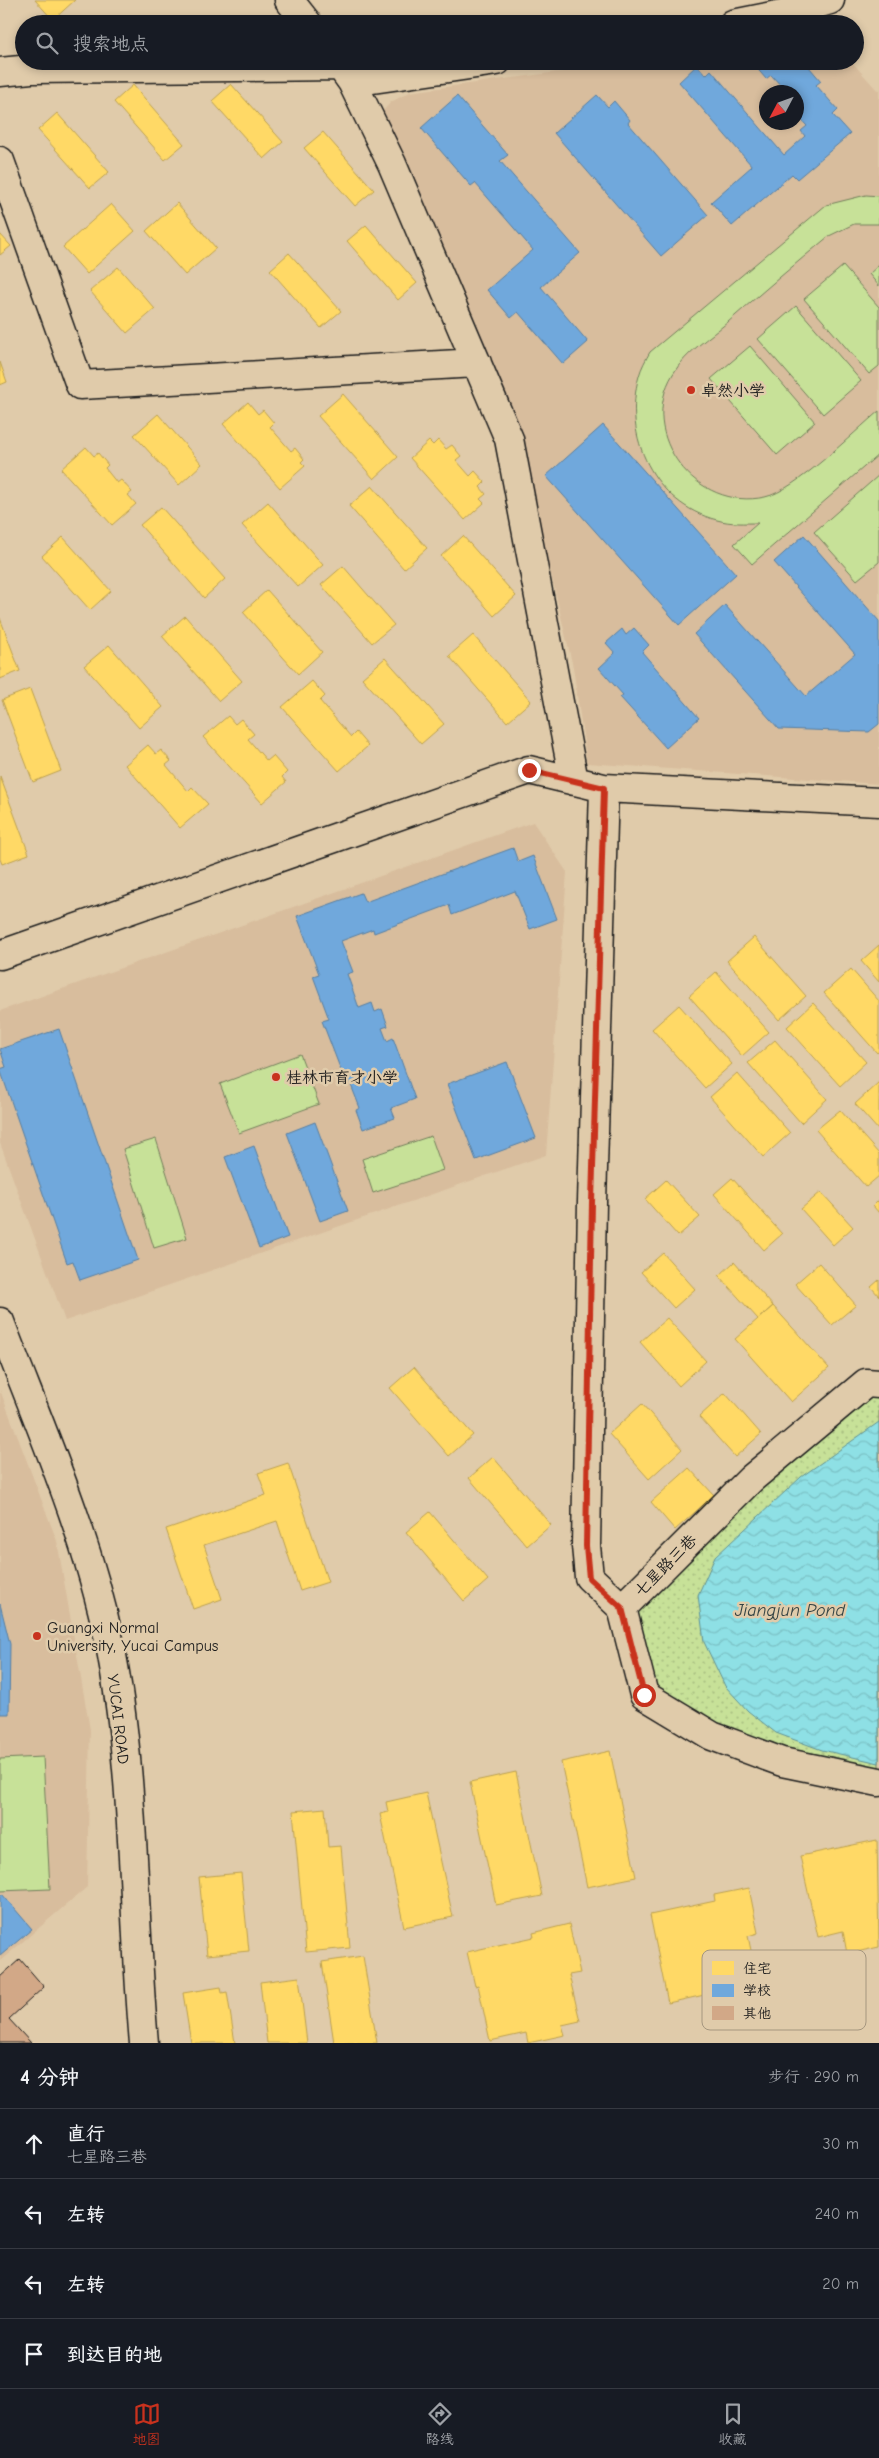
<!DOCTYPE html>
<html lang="zh">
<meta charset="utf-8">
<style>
body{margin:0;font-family:"Comic Neue","LXGW WenKai TC",sans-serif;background:#242831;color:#f1f3f6}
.compass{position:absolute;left:759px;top:85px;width:45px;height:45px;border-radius:50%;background:#171b24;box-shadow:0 2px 8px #0003;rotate:229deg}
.stop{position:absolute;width:15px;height:15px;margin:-11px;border:4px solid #c8321e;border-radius:50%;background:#fff}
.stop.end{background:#c8321e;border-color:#fff;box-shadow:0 1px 5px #0008}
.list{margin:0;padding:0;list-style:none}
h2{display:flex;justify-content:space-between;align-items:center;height:65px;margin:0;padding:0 20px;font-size:21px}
h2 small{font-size:16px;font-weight:400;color:#9ea1a6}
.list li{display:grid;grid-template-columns:32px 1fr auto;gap:15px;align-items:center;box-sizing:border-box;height:70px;padding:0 20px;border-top:1px solid #363941}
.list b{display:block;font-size:19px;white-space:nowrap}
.list p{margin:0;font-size:16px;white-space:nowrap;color:#9ea1a6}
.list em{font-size:16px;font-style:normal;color:#9ea1a6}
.icon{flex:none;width:28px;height:28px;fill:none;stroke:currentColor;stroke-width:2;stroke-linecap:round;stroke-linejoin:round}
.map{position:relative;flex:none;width:879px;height:2043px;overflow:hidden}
.search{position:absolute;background:#171b24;box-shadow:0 2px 8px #0003;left:15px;right:15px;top:15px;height:55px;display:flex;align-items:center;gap:12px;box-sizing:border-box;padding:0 18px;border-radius:28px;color:#9ea1a6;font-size:19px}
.sheet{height:345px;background:#171b24}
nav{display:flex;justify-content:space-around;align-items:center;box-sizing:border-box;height:70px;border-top:1px solid #363941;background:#171b24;font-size:14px;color:#9ea1a6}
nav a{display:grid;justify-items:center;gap:2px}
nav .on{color:#c8321e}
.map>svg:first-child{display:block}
.built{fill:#d8bd9d;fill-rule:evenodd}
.green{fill:url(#green-dots);stroke:#727e5a}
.pitch{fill:#c7e198;stroke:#727e5a}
.water{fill:url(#water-waves);stroke:#609295}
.homes{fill:#ffd966;stroke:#bba050}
.schools{fill:#6fa8dc;stroke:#567ea2}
.building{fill:#d2a887;stroke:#1c1c1c}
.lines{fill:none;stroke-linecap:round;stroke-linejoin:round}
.street-casing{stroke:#1c1c1c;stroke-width:31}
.secondary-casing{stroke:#1c1c1c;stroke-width:31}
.street{stroke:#e0cbaa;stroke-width:28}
.secondary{stroke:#e0cbaa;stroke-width:28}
.route{stroke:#c8321e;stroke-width:6}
.poi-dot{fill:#c8321e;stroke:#e0cbaa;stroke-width:2}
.labels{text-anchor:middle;stroke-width:5;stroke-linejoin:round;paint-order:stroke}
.poi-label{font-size:16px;fill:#1c1c1c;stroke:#e0cbaa;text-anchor:start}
.street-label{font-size:16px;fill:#1c1c1c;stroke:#e0cbaa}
.water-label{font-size:18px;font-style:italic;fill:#334344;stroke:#e0cbaa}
.key{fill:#e0cbaa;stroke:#a5967f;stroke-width:1}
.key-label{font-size:14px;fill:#1c1c1c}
</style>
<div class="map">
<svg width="879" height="2043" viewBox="0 0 879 2043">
<defs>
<pattern id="green-dots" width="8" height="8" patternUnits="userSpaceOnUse" patternTransform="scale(1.25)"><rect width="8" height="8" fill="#c7e198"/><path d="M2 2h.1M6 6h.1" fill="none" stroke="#aac082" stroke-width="1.8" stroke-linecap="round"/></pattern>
<pattern id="water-waves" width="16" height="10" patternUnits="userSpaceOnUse" patternTransform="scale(1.25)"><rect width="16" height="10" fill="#8ee0e5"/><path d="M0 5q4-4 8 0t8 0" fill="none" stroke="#7ac0c4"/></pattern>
</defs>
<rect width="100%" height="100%" fill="#e0cbaa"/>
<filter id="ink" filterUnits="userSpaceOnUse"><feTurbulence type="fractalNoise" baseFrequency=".02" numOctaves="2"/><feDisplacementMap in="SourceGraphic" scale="10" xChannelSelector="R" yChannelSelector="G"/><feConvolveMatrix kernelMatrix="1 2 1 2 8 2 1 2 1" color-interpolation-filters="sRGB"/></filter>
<g filter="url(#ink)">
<!-- built -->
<path class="built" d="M 637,61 L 851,61 L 877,90 L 879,89 L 879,784 L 587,763 L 573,667 L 537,515 L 526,445 L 386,123 L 383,111 L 391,102 L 410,92 ZM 766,92 L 796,92 L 796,122 L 766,122 Z
M 533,822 L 567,872 L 546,1155 L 65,1321 L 0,1143 L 0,1011 Z
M 0,1390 L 57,1541 L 90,1730 L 87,1887 L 0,1961 Z"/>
<!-- green -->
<path class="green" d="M 879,1384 L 879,1782 L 782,1762 L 644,1695 L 622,1608 Z"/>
<!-- pitch -->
<path class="pitch" d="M 866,195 L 879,196 L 879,224 L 854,224 L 829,236 C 795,264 761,293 728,322 C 709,338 686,352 673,374 C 636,435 697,512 765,497 C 795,491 854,432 879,411 L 879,454 L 752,564 L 734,544 L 758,523 C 744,523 731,524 717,520 C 654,504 622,436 639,376 C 641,368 646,359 650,352 L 826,205 Z
M 879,265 L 879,286 L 869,274 Z
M 843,266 L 879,307 L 879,366 L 869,374 L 804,299 Z
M 796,306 L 861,381 L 823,414 L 758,339 Z
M 750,346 L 815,422 L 777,455 L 711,379 Z
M 879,475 L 879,562 L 857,580 L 814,532 Z
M 300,1054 L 319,1104 L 239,1133 L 220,1084 Z
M 431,1136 L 443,1170 L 373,1193 L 362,1159 Z
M 156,1139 L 187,1238 L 154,1248 L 123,1149 Z
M 43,1757 L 50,1889 L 0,1891 L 0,1759 Z"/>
<!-- water -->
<path class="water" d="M 879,1422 L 879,1763 L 822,1750 L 776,1733 L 748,1711 L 725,1686 L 704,1642 L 698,1595 L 715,1557 L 801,1477 Z"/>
<!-- homes -->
<path class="homes" d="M 35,0 L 75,0 L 53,20 Z
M 231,84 L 283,142 L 264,159 L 212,101 Z
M 133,85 L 184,144 L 165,160 L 114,102 Z
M 57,113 L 109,172 L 90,188 L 38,130 Z
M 323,132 L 374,190 L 355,206 L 304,148 Z
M 177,203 L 216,248 L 185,275 L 146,231 Z
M 111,204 L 135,231 L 87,274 L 63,247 Z
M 366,225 L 417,283 L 398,300 L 347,241 Z
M 0,234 L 11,246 L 0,255 Z
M 289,253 L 341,311 L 321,328 L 270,270 Z
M 118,267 L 155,309 L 127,333 L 90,291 Z
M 0,362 L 7,382 L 0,385 Z
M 343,394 L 398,457 L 374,479 L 318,416 Z
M 248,402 L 258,414 L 263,410 L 274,423 L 270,427 L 291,451 L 295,448 L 304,459 L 301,462 L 305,466 L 280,488 L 223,424 Z
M 158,414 L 202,464 L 179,485 L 134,435 Z
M 438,440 L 446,449 L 452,445 L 461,456 L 456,460 L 470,476 L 475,471 L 485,482 L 480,487 L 486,494 L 480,499 L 484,503 L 465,520 L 410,458 L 429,441 L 433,445 Z
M 86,447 L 94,456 L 98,453 L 108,465 L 105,468 L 117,483 L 121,480 L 132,492 L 128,495 L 136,504 L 112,525 L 61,469 Z
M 372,486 L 427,548 L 404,569 L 349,506 Z
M 268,502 L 323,565 L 298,587 L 242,525 Z
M 161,507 L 225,579 L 204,598 L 140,525 Z
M 463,536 L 516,596 L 494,616 L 441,556 Z
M 63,537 L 111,591 L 90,610 L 42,556 Z
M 343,566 L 394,625 L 372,643 L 321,585 Z
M 267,590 L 322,652 L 298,674 L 243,612 Z
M 185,616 L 242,681 L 219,701 L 162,636 Z
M 0,618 L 20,671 L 0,679 Z
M 473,635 L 531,701 L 507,722 L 449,656 Z
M 109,645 L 163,707 L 139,728 L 84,666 Z
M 385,658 L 444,724 L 421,744 L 362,678 Z
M 312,681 L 325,696 L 320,701 L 351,737 L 356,732 L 368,746 L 339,771 L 282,707 Z
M 30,689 L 61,771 L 33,782 L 2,700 Z
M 228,716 L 235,724 L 241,719 L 254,734 L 248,739 L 267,761 L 273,756 L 287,772 L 282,777 L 286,782 L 262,803 L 203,737 Z
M 148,745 L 156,754 L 161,750 L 171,761 L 166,765 L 188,791 L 192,787 L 208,804 L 180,828 L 125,765 Z
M 0,776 L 29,854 L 2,864 L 0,859 Z
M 754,937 L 806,996 L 779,1020 L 727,961 Z
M 879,945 L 879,982 L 861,961 Z
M 851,969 L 879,1001 L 879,1051 L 877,1053 L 824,993 Z
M 716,972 L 769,1032 L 742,1056 L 689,996 Z
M 813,1003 L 866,1062 L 840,1086 L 787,1027 Z
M 679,1005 L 732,1064 L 705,1088 L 652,1029 Z
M 775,1040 L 827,1099 L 801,1123 L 748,1063 Z
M 737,1073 L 790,1133 L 763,1157 L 710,1097 Z
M 879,1082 L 879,1131 L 855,1104 Z
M 840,1110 L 879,1154 L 879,1176 L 866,1187 L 816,1130 Z
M 732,1178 L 782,1234 L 764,1250 L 714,1194 Z
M 666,1180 L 700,1217 L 678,1236 L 645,1199 Z
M 821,1192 L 853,1227 L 833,1245 L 801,1209 Z
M 879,1200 L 879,1213 L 873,1206 Z
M 663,1253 L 695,1289 L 674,1308 L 641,1272 Z
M 734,1262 L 773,1306 L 758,1319 L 719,1276 Z
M 819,1263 L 856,1305 L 832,1325 L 795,1284 Z
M 879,1280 L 879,1296 L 871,1287 Z
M 773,1306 L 829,1368 L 791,1402 L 735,1339 Z
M 667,1318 L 706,1361 L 679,1386 L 640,1342 Z
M 414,1367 L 473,1435 L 449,1456 L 390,1388 Z
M 725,1393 L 761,1434 L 735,1457 L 699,1417 Z
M 642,1404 L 682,1449 L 649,1479 L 609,1434 Z
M 493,1457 L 551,1525 L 527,1546 L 469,1478 Z
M 288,1463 L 328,1582 L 300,1591 L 277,1521 L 204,1545 L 222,1599 L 193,1609 L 166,1529 L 266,1495 L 258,1473 Z
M 689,1468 L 714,1495 L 675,1530 L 651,1502 Z
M 430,1512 L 488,1580 L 464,1601 L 406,1532 Z
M 610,1751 L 636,1877 L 587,1887 L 561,1762 Z
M 516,1772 L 542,1896 L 496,1905 L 470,1782 Z
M 426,1793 L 453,1917 L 404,1927 L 380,1814 L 388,1812 L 386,1802 Z
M 325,1808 L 328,1847 L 341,1846 L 350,1948 L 306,1952 L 293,1811 Z
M 877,1840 L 879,1947 L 847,1954 L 843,1931 L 818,1937 L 800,1856 Z
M 241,1873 L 249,1951 L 207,1955 L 199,1877 Z
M 749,1888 L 758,1933 L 748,1936 L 758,1984 L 734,1989 L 730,2001 L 724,2004 L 718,2003 L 709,1994 L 668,2003 L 650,1915 L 715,1901 L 714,1895 Z
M 569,1924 L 580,1973 L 569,1975 L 580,2021 L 562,2025 L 565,2035 L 528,2043 L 526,2033 L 490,2041 L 478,1985 L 475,1986 L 467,1952 L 534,1937 L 533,1933 Z
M 363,1956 L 377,2043 L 334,2043 L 322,1962 Z
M 299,1977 L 307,2043 L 267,2043 L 260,1982 Z
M 221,1987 L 222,1993 L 227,1992 L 235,2043 L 191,2043 L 183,1993 Z"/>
<!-- schools -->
<path class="schools" d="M 760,61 L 804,61 L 821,81 L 816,85 L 838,110 L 833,115 L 850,134 L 797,179 L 792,174 L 732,226 L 711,202 L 752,166 L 679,82 L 697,65 L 706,75 L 711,70 L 784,155 L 805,136 L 801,131 L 807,126 L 796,114 L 796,92 L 787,92 L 771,75 L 766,79 L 755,66 Z
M 597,95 L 608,107 L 614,101 L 630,120 L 628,123 L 708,215 L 661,256 L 554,133 Z
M 457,96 L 508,155 L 500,161 L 580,253 L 541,287 L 588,342 L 563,364 L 518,312 L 511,318 L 487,290 L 533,250 L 475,183 L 471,186 L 421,128 Z
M 603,425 L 736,574 L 679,625 L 546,476 Z
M 804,535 L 879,621 L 879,724 L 869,732 L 779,729 L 694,634 L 725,605 L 806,696 L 855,654 L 774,562 Z
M 634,628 L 649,645 L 642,652 L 699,718 L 666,748 L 620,697 L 623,695 L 599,668 L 615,653 L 606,643 L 622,629 L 626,635 Z
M 513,848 L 518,862 L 533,856 L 557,919 L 530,929 L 515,891 L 452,915 L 449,905 L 374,933 L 373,929 L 341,941 L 353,972 L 347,974 L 359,1008 L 372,1003 L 375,1012 L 382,1009 L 388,1026 L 382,1028 L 387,1041 L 393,1038 L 415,1099 L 391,1108 L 395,1118 L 363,1129 L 356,1110 L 360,1108 L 349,1080 L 345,1081 L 322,1021 L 329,1019 L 313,976 L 319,974 L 297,916 L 361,893 L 365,902 Z
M 59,1029 L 138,1260 L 80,1280 L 73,1261 L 67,1263 L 0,1069 L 6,1067 L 0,1049 Z
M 507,1062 L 536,1138 L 476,1160 L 447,1084 Z
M 315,1122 L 348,1211 L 320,1221 L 287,1133 Z
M 254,1146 L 288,1237 L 259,1248 L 225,1157 Z
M 0,1604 L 10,1644 L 9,1714 L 0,1714 Z
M 2,1894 L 32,1929 L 0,1956 L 0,1896 Z"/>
<!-- building -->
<path class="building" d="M 20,1959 L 44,1987 L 9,2019 L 31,2043 L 0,2043 L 0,1977 Z"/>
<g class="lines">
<defs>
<path id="street" d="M 289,0 L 308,24
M 733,24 L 787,13 L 830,0
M 337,61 L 352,82 L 392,164 L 509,439 L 574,781
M 0,72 L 31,69 L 341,66
M 352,82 L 497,61
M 0,161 L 80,385 L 477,363
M 604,788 L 592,1202 L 586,1546 L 589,1577 L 622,1608
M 0,955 L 529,770 L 604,788 L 879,802
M 879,1384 L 866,1383 L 751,1479 L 622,1608 L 644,1695 L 712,1736 L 782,1762 L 879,1782"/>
<path id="secondary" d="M 0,1322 C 40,1427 86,1530 109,1640 C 136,1772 132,1909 144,2043"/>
</defs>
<!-- street casing -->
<use href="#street" class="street-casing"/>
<!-- secondary casing -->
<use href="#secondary" class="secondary-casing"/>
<!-- street -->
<use href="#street" class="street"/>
<!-- secondary -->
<use href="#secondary" class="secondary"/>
</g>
</g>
<g class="lines" filter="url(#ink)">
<!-- route -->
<path class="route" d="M 529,770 L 604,788 L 592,1202 L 586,1546 L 589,1578 L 622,1608 L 644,1695"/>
</g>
<!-- markers -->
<g class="poi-dot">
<circle cx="691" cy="390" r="5"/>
<circle cx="276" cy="1077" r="5"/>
<circle cx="37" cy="1636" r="5"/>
</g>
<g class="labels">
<!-- poi labels -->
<g class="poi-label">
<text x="701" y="396">卓然小学</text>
<text x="286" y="1083">桂林市育才小学</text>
<text x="47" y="1633">Guangxi Normal<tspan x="47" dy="18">University, Yucai Campus</tspan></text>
</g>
<!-- street labels -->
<g class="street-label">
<text transform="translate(665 1565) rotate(-45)" y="6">七星路三巷</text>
<text transform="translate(119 1719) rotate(83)" y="6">YUCAI ROAD</text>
</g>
<!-- water labels -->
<g class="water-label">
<text x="790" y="1616">Jiangjun Pond</text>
</g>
</g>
<!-- legend -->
<rect x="702" y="1950" width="164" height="80" rx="8" class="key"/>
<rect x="712" y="1961" width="22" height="14" fill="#ffd966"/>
<rect x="712" y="1984" width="22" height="13" fill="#6fa8dc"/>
<rect x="712" y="2006" width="22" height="14" fill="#d2a887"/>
<g class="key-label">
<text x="743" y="1973">住宅</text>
<text x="743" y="1995">学校</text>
<text x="743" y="2018">其他</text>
</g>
</svg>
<svg class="compass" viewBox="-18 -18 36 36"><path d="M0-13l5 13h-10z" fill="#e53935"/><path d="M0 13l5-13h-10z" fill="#9ea1a6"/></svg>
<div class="stop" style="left:644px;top:1695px"></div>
<div class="stop end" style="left:529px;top:770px"></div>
<div class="search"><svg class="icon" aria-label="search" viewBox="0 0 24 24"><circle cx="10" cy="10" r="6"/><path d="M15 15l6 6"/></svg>搜索地点</div>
</div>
<section class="sheet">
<h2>4 分钟<small>步行 · 290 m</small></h2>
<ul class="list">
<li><svg class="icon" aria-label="ahead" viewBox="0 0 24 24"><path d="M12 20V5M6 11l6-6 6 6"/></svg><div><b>直行</b><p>七星路三巷</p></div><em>30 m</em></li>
<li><svg class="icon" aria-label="left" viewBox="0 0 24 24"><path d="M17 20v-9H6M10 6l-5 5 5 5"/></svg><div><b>左转</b></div><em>240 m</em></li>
<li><svg class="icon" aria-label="left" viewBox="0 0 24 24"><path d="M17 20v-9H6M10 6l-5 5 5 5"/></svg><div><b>左转</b></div><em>20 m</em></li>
<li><svg class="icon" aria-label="arrive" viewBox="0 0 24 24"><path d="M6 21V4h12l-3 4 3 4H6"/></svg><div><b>到达目的地</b></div></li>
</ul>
</section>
<nav>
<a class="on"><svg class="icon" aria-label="map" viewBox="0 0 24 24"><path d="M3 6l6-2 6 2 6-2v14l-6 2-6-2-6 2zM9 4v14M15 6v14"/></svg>地图</a>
<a><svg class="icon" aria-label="directions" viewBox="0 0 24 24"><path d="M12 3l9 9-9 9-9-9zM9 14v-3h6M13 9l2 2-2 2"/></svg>路线</a>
<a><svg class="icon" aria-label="saved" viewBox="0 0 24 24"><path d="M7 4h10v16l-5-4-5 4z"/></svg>收藏</a>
</nav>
